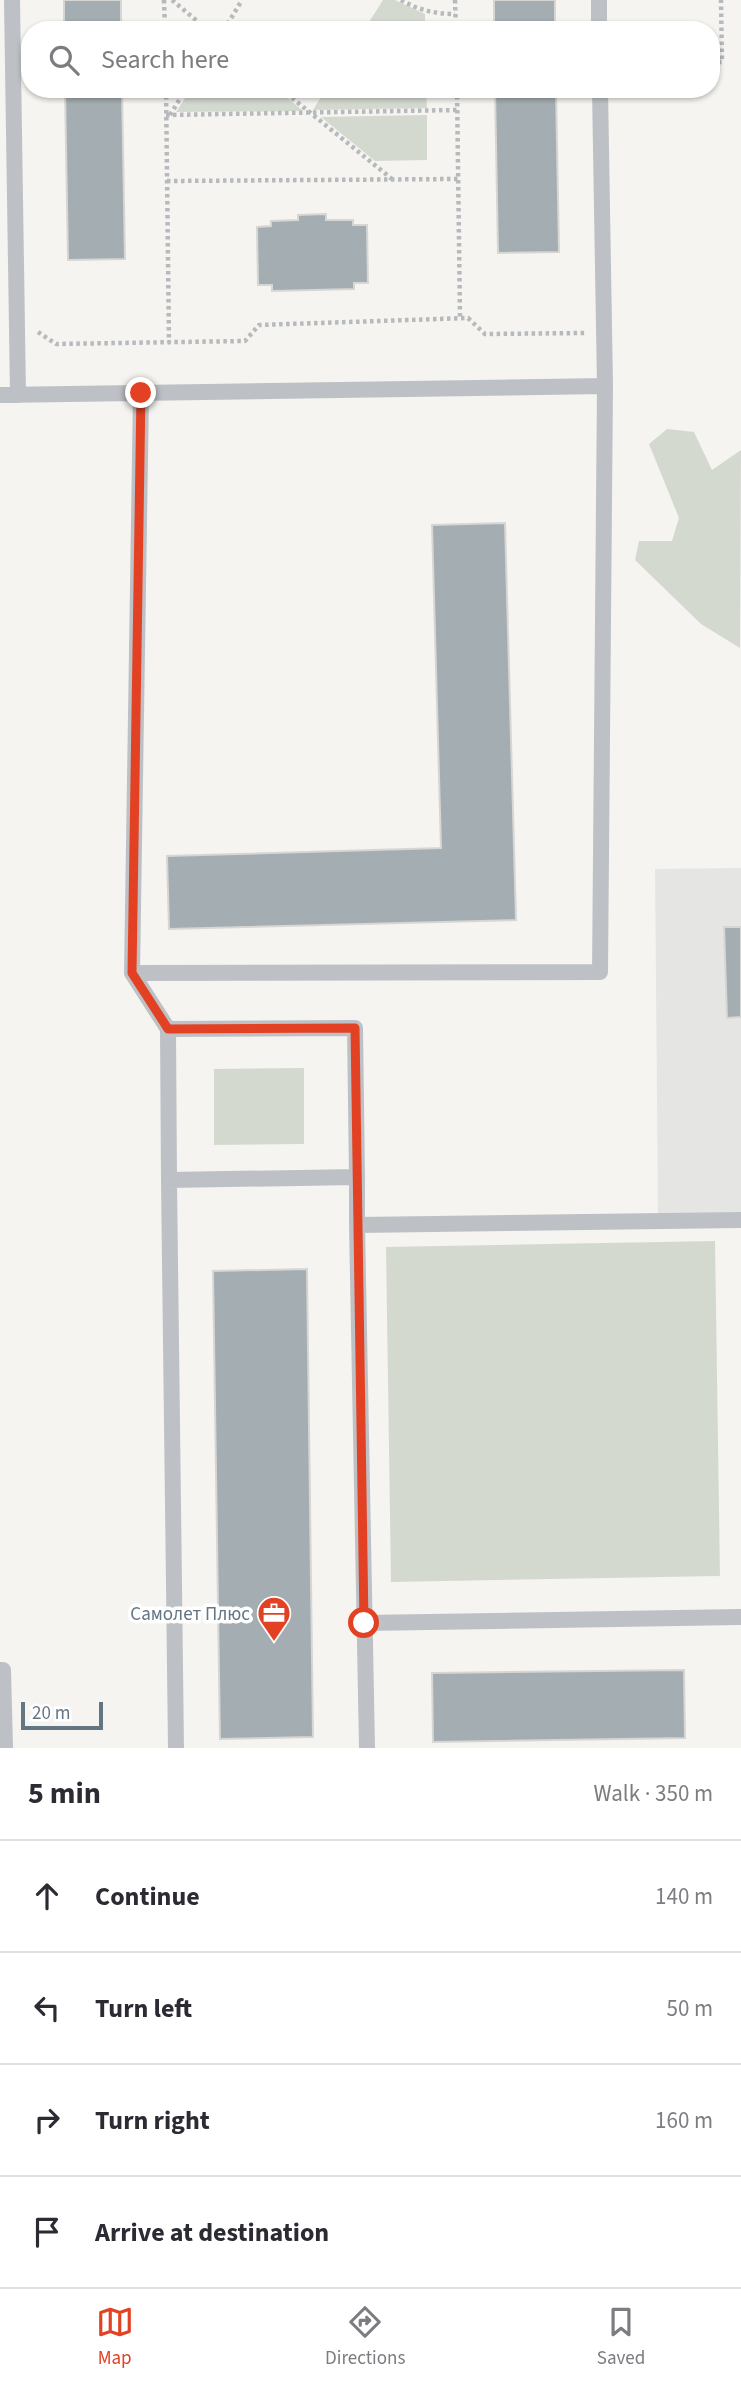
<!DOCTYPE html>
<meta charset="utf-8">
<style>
body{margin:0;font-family:"Source Sans 3",sans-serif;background:#f2f2f3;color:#2b2b33}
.scale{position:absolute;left:21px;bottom:18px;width:82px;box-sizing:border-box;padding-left:7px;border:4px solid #637682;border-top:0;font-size:19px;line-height:24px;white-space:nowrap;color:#637682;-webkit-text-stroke:5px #fff;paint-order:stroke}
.stop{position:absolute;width:21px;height:21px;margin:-16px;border:5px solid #e24223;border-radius:50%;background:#fff}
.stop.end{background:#e24223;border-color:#fff;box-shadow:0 2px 7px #0008}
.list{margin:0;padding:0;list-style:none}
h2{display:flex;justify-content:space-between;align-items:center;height:91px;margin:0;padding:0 28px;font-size:30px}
h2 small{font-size:23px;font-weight:400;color:#7c7c81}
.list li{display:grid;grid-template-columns:46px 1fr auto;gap:21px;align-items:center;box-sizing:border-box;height:112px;padding:0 28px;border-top:2px solid #e1e1e2}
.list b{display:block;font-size:26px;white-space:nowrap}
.list em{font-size:23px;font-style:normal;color:#7c7c81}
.icon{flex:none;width:38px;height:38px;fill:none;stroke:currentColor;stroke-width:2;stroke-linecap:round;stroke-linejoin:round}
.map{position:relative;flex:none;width:741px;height:1748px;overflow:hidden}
.search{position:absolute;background:#fff;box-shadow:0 2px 5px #0004;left:21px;right:21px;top:21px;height:77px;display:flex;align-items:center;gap:18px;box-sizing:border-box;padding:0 24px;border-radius:28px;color:#7c7c81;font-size:26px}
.sheet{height:539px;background:#fff}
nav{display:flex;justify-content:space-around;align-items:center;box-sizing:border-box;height:98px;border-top:2px solid #e1e1e2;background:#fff;font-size:19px;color:#7c7c81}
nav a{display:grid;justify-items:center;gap:4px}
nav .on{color:#e24223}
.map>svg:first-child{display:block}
.built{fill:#e5e6e4}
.green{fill:#d4d9d0}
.building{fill:#a4adb2;stroke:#d6d6d3;stroke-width:2}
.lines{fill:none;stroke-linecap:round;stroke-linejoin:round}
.path{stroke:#b7babc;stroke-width:4.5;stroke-dasharray:3.5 3.5;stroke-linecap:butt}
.lane{stroke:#bdc1c5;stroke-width:16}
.route{stroke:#e24223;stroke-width:9}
.labels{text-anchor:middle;stroke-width:7;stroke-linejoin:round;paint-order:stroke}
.poi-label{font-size:19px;fill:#637682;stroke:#fff;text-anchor:end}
</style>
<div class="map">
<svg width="741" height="1748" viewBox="0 0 741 1748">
<rect width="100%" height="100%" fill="#f5f4f0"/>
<!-- built -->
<path class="built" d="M 741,868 L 741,1213 L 658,1214 L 655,869 Z"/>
<!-- green -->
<path class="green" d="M 383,0 L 395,0 L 425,14 L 425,30 L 364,30 Z
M 191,89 L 277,89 L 303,111 L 176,112 Z
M 326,89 L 426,89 L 427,108 L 313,110 Z
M 427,115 L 427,160 L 375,161 L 321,117 Z
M 667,429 L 694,432 L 712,470 L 741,450 L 740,648 L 701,624 L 635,560 L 639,541 L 672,541 L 679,518 L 649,444 Z
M 304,1068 L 304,1144 L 214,1145 L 214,1069 Z
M 715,1241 L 720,1576 L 391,1582 L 386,1247 Z"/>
<!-- building -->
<path class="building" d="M 64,0 L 121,0 L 121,30 L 64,30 Z
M 494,0 L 555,0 L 555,30 L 494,30 Z
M 65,89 L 122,89 L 125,259 L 68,260 Z
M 495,89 L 556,89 L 559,252 L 498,253 Z
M 326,214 L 326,220 L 353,220 L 353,225 L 367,225 L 368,283 L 354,283 L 354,289 L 272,291 L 272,285 L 258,285 L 257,227 L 271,226 L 271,221 L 298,220 L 298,215 Z
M 505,523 L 516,920 L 169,929 L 167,856 L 441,848 L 432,525 Z
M 724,927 L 741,927 L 741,1017 L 727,1018 Z
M 307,1269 L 313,1737 L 220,1739 L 213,1271 Z
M 684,1670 L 685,1738 L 433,1742 L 432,1673 Z"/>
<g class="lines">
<!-- path -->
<path class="path" d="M 164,0 L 165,30
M 172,0 L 208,30
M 401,0 C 418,10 436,14 455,14
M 455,0 L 456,30
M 224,30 L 242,0
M 711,62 L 722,62 L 721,0
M 166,89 L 169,342
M 281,89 L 392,179
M 457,89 L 460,318
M 166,115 L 457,110
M 170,115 L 186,89
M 167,181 L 458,179
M 38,332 L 56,344 L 245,341 L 259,325 L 468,318 L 485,334 L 586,333"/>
<!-- lane -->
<path class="lane" d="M 12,0 L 18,395
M 599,0 L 599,30
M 141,393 L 132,973 L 168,1029
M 0,395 L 605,386 L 600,89
M 132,973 L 600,972 L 605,386
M 169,1180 L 168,1029 L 355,1028 L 357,1177
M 357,1225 L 367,1748
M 364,1623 L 741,1617
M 0,1670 L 3,1670 L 5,1748
M 176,1748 L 169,1180 L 357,1177 L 357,1225 L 741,1220"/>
</g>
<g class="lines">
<!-- route -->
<path class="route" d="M 141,393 L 132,973 L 168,1029 L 355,1028 L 364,1623"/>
</g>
<!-- icons -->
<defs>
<symbol id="office-pin" viewBox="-11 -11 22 30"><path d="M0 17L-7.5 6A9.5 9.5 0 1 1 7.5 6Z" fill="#e24223" stroke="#fff"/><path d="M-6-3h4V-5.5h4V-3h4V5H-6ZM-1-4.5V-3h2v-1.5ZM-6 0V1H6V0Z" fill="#fff"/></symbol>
</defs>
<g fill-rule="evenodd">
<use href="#office-pin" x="255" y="1594" width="38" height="52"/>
</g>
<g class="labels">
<!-- poi labels -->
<g class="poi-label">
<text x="250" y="1620">Самолет Плюс</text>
</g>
</g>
</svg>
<div class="scale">20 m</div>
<div class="stop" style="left:364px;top:1623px"></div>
<div class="stop end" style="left:141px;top:393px"></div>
<div class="search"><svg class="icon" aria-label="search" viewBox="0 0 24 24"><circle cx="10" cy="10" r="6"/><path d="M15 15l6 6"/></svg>Search here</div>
</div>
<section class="sheet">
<h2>5 min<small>Walk · 350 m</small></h2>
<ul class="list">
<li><svg class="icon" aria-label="ahead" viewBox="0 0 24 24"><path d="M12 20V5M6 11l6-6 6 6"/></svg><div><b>Continue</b></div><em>140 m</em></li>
<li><svg class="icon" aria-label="left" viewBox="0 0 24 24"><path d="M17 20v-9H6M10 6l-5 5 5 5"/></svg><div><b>Turn left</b></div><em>50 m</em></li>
<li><svg class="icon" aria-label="right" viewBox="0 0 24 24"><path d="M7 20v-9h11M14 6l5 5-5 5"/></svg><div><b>Turn right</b></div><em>160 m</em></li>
<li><svg class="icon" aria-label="arrive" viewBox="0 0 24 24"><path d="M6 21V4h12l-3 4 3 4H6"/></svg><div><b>Arrive at destination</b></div></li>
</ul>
</section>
<nav>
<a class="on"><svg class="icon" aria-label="map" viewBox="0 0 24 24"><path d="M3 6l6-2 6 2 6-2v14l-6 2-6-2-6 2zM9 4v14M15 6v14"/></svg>Map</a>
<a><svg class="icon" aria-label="directions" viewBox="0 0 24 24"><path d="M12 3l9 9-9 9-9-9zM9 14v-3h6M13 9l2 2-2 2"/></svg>Directions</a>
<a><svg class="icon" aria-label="saved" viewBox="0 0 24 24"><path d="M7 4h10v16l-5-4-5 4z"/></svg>Saved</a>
</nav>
